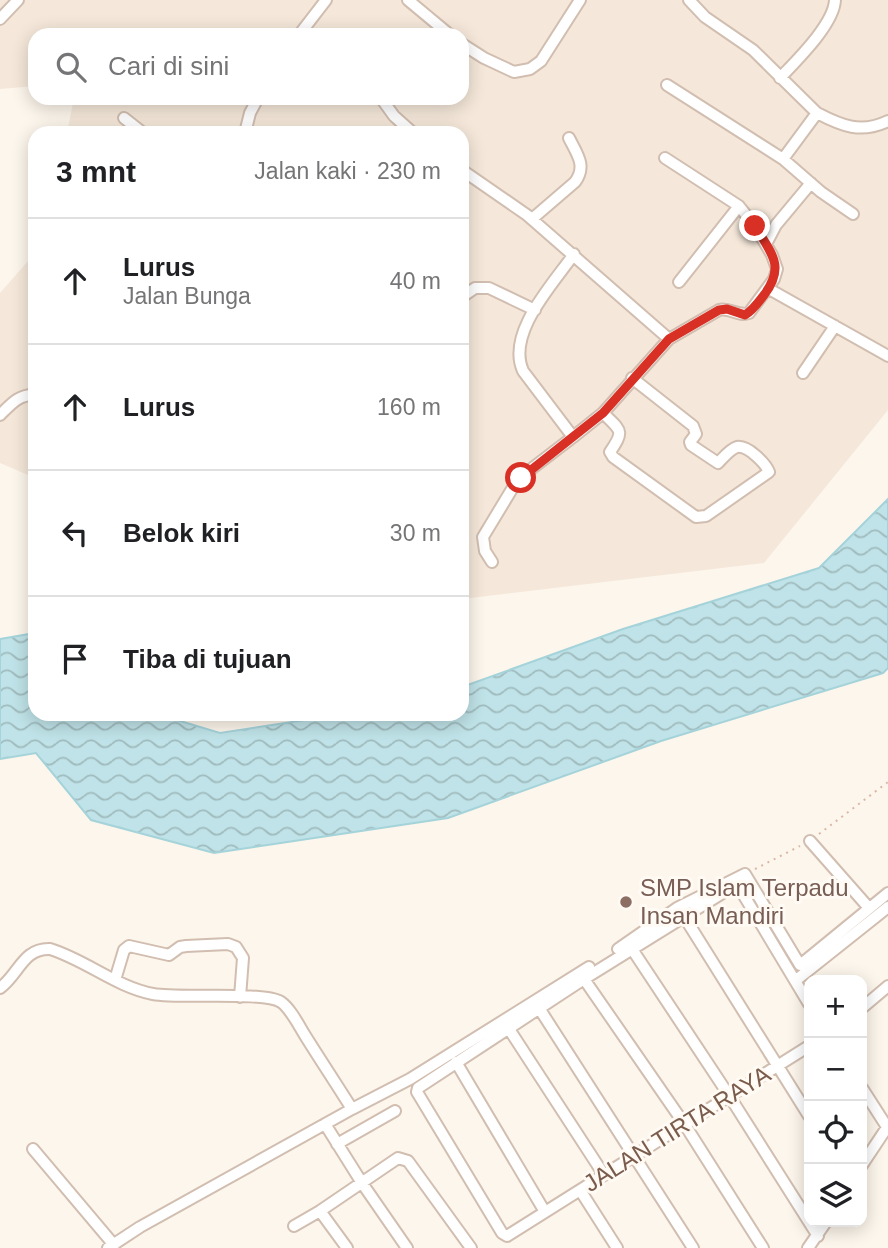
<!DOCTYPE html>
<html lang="id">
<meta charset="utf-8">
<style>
body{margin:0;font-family:Arial,sans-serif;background:#f6f6f6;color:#202124}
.controls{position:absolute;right:21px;bottom:21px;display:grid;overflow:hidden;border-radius:14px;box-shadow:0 4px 18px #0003}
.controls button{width:63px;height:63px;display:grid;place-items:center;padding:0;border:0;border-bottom:2px solid #e0e0e0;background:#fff;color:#202124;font:35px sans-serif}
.stop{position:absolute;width:21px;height:21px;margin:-16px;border:5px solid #d93025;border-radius:50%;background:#fff}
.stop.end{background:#d93025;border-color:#fff;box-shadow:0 2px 7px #0008}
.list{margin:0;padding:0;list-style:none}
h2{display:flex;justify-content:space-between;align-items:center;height:91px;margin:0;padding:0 28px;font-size:30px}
h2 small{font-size:23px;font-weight:400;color:#757577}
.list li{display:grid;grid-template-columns:46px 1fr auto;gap:21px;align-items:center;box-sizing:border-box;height:126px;padding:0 28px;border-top:2px solid #e0e0e0}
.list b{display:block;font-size:26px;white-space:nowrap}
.list p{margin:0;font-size:23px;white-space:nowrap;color:#757577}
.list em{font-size:23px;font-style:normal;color:#757577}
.icon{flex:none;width:38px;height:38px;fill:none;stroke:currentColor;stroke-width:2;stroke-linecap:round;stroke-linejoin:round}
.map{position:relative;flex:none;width:888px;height:1248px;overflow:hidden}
.search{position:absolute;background:#fff;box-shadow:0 4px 18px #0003;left:28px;top:28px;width:441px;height:77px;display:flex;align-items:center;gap:18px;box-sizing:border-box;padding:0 24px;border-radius:21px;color:#757577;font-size:26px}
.panel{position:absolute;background:#fff;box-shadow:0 4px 18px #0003;left:28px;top:126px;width:441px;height:595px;border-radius:21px}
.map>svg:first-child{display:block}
.residential{fill:#f5e8da}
.water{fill:url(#water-waves);stroke:#a5d3da;stroke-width:2}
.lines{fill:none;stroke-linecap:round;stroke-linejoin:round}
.street-casing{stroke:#d1beb0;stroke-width:14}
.path{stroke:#d9b8a5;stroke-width:2;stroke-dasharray:2 5;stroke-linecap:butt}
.street{stroke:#fff;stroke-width:10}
.route{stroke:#d93025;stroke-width:9}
.education-dot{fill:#8d6e63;stroke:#fffaf3;stroke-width:2.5}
.labels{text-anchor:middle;stroke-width:6;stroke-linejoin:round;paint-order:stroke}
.education-label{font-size:24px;fill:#785e54;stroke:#fffaf3;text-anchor:start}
.street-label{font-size:24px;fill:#7a5c4d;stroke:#fffaf3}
</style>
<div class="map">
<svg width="888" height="1248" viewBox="0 0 888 1248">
<defs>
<pattern id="water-waves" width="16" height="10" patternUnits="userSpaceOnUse" patternTransform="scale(1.75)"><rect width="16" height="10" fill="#bfe3e8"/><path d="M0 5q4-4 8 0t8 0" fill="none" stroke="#a0bbbe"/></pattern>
</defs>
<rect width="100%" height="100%" fill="#fdf6ec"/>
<!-- residential -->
<path class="residential" d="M 0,0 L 888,0 L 888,410 L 764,563 L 462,599 L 462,133 L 67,133 L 74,98 L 462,98 L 462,35 L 35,35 L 35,86 L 0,89 Z
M 35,253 L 35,478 L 0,463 L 0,293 Z"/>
<!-- water -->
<path class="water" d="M 888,499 L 888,668 L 883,673 L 661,741 L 448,818 L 214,853 L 91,820 L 36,753 L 0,759 L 0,639 L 35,633 L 35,714 L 157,714 L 220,733 L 344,714 L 462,714 L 462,687 L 623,629 L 819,568 Z"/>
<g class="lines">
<defs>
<path id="street" d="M 408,0 L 450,35
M 0,19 L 18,0
M 299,35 L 326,0
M 462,44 L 484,58 L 514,72 L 530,69 L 541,61 L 580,0
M 780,78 C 797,60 834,24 835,0
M 667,85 L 783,159 L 817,113 L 753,50 L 705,17 L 689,0
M 381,98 L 394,116 L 413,133
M 817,113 C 842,126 861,134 888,121
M 124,118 L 143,133
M 245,133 L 250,113 L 258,98
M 783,159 L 821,192 L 853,214
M 462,170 L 527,215 L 669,339
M 532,219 L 575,182 C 587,166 577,154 569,138
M 766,244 L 776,225 L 811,183
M 679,282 L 739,206
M 769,289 L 888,356
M 462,297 L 475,288 L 489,288 L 535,310
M 803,373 L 835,326
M 603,413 C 621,431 625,430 610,452 L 613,457 L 696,517 L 706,516 L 769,472 C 766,464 748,445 737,447 C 730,449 723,458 718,463 L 691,445 L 690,442 L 696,434 L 693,426 L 632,378
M 0,415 C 11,404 19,394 35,395
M 573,437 L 603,413 L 669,339 L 719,310 C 730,307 738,317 749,313 L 774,279 L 777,269 L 772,255 L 755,226 L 739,206 L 665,158
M 492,562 L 485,551 L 483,537 L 512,489 L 530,470 L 573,437 L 523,371 C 506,333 553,284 574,254
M 810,841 L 869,908
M 685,918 L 809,1116
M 618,949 L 677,908 L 745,874 L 800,965 L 888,893
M 632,949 L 730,1097 L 818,1236
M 584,979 L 685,1125 L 763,1248
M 115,980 L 124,950 L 129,946 L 169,955 L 180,947 L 186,946 L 228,944 L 236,947 L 243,958 L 240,997
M 795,981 L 888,907
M 0,988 C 19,974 23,948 50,949 C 86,960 116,987 153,994 C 180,999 263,991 281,1002 C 291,1009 299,1026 306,1037 C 321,1061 337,1085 352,1109
M 809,1004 L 737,884 L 584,979 L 418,1088 L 417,1092 L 502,1233 L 507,1236 L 809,1046
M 539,1008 L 693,1248
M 862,1008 L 888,986
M 509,1029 L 604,1175
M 456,1062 L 545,1212
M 862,1088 L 887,1127
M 325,1124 L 362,1183 L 407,1248
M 337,1144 L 395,1111
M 33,1149 L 114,1245
M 862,1165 L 888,1126
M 580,1190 L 617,1248
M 320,1211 L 347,1248
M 294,1226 L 320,1211 L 398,1158 L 408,1161 L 471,1248
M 108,1248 L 140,1227 L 352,1109 L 410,1079 L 589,967
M 808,1248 L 826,1222"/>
</defs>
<!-- street casing -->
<use href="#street" class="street-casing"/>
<!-- path -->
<path class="path" d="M 819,834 L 888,782
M 755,869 L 800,846"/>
<!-- street -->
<use href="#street" class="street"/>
</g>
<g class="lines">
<!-- route -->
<path class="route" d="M 521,478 L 603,413 L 669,339 L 719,310 L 727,309 L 745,315 C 753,310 758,303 764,295 C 786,266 771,253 755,226"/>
</g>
<!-- markers -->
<circle class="education-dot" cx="626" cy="902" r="7"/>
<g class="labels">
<!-- education labels -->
<g class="education-label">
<text x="640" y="896">SMP Islam Terpadu<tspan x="640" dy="28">Insan Mandiri</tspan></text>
</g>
<!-- street labels -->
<g class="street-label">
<text transform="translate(677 1129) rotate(-32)" y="8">JALAN TIRTA RAYA</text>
</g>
</g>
</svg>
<div class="controls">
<button>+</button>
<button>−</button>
<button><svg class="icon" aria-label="locate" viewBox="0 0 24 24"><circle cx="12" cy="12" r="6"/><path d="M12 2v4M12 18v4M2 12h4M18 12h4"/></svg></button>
<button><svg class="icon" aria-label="layers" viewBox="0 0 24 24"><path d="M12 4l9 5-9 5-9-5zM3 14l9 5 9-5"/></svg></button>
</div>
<div class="stop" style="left:521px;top:478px"></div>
<div class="stop end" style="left:755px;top:226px"></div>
<div class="search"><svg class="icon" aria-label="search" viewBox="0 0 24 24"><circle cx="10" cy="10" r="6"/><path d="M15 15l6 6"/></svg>Cari di sini</div>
<section class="panel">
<h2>3 mnt<small>Jalan kaki · 230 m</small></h2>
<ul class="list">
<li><svg class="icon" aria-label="ahead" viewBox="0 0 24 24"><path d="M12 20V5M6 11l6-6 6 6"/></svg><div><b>Lurus</b><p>Jalan Bunga</p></div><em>40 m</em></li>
<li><svg class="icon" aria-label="ahead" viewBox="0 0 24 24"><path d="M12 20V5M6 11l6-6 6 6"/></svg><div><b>Lurus</b></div><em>160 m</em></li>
<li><svg class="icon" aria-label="left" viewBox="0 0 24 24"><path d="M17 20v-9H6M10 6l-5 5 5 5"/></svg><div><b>Belok kiri</b></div><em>30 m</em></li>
<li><svg class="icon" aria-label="arrive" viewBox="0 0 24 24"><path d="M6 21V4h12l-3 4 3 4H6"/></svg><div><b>Tiba di tujuan</b></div></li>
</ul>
</section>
</div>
